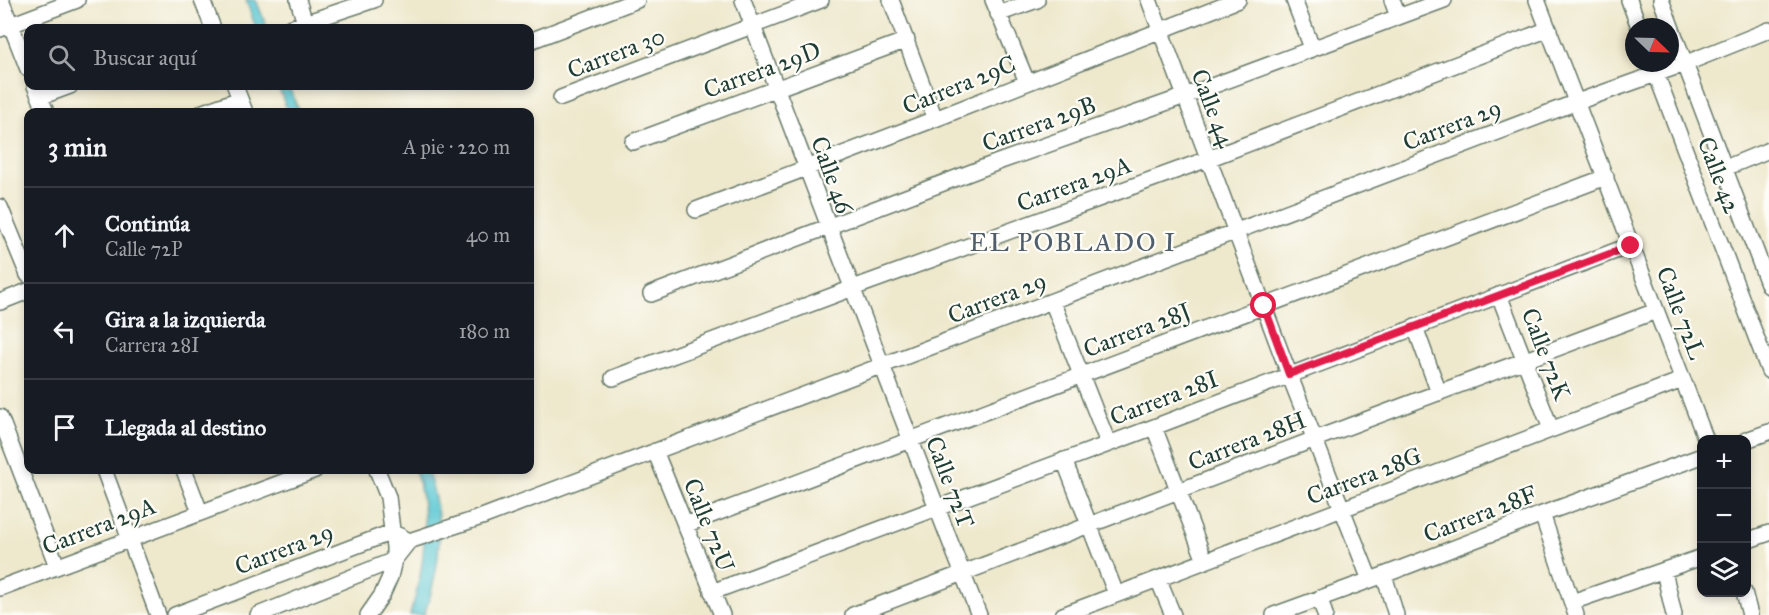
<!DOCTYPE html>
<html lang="es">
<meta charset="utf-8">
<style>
body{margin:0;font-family:"IM FELL Great Primer",serif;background:#242831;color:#f1f3f6}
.controls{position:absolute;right:18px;bottom:18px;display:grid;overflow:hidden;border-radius:12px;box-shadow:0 3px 9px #0003}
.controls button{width:54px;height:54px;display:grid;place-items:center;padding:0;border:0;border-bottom:2px solid #363941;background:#171b24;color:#f1f3f6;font:30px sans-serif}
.compass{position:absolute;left:1625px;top:18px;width:54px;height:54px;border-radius:50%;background:#171b24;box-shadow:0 3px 9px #0003;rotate:113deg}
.stop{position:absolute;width:18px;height:18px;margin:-14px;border:4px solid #e11d48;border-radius:50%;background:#fff}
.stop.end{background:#e11d48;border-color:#fff;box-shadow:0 2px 6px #0008}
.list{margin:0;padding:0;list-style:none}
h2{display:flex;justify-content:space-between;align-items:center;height:78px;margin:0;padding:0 24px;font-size:26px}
h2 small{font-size:20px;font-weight:400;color:#9ea1a6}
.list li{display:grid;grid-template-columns:39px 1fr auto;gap:18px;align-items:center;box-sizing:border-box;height:96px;padding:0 24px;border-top:2px solid #363941}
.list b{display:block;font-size:22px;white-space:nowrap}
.list p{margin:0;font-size:20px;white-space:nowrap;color:#9ea1a6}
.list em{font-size:20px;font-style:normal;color:#9ea1a6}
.icon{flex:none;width:33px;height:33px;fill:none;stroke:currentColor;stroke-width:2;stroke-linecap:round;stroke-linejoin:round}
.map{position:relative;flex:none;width:1769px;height:615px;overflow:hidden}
.search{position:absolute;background:#171b24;box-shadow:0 3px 9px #0003;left:24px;top:24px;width:510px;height:66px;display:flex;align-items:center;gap:15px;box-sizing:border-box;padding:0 21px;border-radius:12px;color:#9ea1a6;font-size:22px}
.panel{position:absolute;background:#171b24;box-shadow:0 3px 9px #0003;left:24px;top:108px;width:510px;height:366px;border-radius:12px}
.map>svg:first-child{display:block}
.water{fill:#5cc8d3;stroke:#3e8284;stroke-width:1.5}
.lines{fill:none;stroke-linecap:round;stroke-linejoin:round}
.minor-casing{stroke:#677969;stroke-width:18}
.minor{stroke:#fff;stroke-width:15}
.route{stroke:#e11d48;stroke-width:8}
.labels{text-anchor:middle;stroke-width:4.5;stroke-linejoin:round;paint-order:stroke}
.street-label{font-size:24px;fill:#1f3d34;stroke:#fdfcf7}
.neighbourhood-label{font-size:26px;letter-spacing:1.5px;fill:#505e6c;stroke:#fdfcf7}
</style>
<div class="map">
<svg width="1769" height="615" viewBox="0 0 1769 615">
<rect width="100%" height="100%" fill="#fdfcf7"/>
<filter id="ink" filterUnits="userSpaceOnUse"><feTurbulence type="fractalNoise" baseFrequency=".0167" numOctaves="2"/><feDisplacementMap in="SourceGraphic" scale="12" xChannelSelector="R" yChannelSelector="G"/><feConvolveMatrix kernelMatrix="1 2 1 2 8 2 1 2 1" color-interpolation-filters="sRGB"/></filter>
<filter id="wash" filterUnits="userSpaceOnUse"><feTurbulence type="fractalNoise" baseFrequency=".008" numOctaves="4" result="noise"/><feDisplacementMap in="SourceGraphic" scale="24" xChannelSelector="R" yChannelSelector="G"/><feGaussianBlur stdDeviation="1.35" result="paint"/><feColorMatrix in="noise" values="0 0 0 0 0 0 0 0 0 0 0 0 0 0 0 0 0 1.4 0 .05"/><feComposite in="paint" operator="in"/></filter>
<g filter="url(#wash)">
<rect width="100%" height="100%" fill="#eee8cc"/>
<!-- water -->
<path class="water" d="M 246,0 L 256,0 L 267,28 L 256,28 Z
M 278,86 L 289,86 L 299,112 L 288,112 Z
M 415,470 L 427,470 C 445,520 442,565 424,615 L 410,615 C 425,569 431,516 415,470 Z"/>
</g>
<g filter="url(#ink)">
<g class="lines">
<defs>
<path id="minor" d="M 1,0 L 28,69
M 202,0 L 213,28
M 298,0 L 305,23
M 743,0 C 821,205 898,411 979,615
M 891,0 L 935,119
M 993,0 L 1027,82
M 1149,0 L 1289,374 L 1370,580
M 1294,0 L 1312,48
M 1392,0 L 1398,17
M 1537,0 L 1706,440
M 1629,0 L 1639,27
M 1661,0 L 1769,286
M 998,14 L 1037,0
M 289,28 L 374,0
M 0,29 L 77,0
M 530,41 L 637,0
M 1652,63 L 1769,371
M 35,86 L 46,112
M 235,86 L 245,112
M 40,97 L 70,86
M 561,98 L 821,0
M 203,112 L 240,99
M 633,142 L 907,40
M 1725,168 L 1769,150
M 0,207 L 28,275
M 696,210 L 935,119 L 1238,0
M 651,294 L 1001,161 L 1185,96 L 1444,0
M 1499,295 L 1551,429
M 1052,301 L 1108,443
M 0,302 L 28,291
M 1415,327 L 1439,393
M 613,378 L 853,288 L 1208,159 L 1549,29
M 0,417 L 57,566
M 1154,427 L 1205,561
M 1746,440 L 1769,432
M 655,451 L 722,615
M 1064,460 L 1116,594
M 104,470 L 158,615
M 184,470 L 200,512
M 1542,514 L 1576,615
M 685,525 L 1606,177
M 1746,541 L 1769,533
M 1664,571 L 1674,615
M 1384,575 L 1396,615
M 1158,579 L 1173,615
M 0,588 L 315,470
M 712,592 L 1154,427 L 1631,245
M 1744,592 L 1750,615
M 1320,598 L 1325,615
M 1572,602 L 1702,557
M 175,615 L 392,532 L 409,541
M 258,615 L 394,560 L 409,541 L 482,517 L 1577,102 L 1684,64 L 1769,30
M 368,615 L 382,595 L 390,577 L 394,560 L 394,547 L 388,497 L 377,470
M 853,615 L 1315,439 L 1656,311
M 1063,615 L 1682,380
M 1274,615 L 1384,575 L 1537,516 L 1702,456"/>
</defs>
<!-- minor casing -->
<use href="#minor" class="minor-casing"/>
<!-- minor -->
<use href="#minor" class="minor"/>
</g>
</g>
<g class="lines" filter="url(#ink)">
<!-- route -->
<path class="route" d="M 1264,306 L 1289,374 L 1631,246"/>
</g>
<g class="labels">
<!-- street labels -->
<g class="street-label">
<text transform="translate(616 53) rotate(-21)" y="8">Carrera 30</text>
<text transform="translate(762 70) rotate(-20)" y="8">Carrera 29D</text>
<text transform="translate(959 85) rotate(-22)" y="8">Carrera 29C</text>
<text transform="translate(1213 108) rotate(69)" y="8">Calle 44</text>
<text transform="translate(1039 124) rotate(-20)" y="8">Carrera 29B</text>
<text transform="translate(1452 125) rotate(-21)" y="8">Carrera 29</text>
<text transform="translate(832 175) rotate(70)" y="8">Calle 46</text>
<text transform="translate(1719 175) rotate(69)" y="8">Calle 42</text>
<text transform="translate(1074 184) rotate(-20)" y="8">Carrera 29A</text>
<text transform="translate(997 298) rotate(-21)" y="8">Carrera 29</text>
<text transform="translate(1681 313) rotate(69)" y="8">Calle 72L</text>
<text transform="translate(1137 330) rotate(-21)" y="8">Carrera 28J</text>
<text transform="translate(1546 354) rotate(69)" y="8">Calle 72K</text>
<text transform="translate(1164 398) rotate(-21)" y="8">Carrera 28I</text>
<text transform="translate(1247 441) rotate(-21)" y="8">Carrera 28H</text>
<text transform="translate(1364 476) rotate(-21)" y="8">Carrera 28G</text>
<text transform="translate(950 482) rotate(69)" y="8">Calle 72T</text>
<text transform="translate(1480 514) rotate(-21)" y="8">Carrera 28F</text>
<text transform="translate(709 525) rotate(68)" y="8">Calle 72U</text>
<text transform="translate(99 526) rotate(-21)" y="8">Carrera 29A</text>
<text transform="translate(284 549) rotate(-21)" y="8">Carrera 29</text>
</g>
<!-- neighbourhood labels -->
<g class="neighbourhood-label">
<text x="1073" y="251">EL POBLADO I</text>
</g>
</g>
</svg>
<div class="controls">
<button>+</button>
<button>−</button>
<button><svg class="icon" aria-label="layers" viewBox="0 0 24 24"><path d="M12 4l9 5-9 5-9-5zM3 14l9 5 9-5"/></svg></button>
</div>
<svg class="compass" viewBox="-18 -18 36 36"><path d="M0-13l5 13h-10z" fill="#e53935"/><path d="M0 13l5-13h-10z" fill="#9ea1a6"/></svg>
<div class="stop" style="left:1264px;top:306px"></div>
<div class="stop end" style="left:1631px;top:246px"></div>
<div class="search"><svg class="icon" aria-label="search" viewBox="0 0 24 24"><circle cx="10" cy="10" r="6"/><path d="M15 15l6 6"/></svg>Buscar aquí</div>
<section class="panel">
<h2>3 min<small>A pie · 220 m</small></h2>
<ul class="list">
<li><svg class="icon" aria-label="ahead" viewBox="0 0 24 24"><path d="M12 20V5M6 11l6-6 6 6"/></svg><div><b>Continúa</b><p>Calle 72P</p></div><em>40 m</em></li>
<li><svg class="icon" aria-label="left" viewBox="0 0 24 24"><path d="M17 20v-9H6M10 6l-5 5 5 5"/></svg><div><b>Gira a la izquierda</b><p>Carrera 28I</p></div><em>180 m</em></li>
<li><svg class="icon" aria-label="arrive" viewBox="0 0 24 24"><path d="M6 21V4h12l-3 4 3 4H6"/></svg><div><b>Llegada al destino</b></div></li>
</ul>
</section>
</div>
